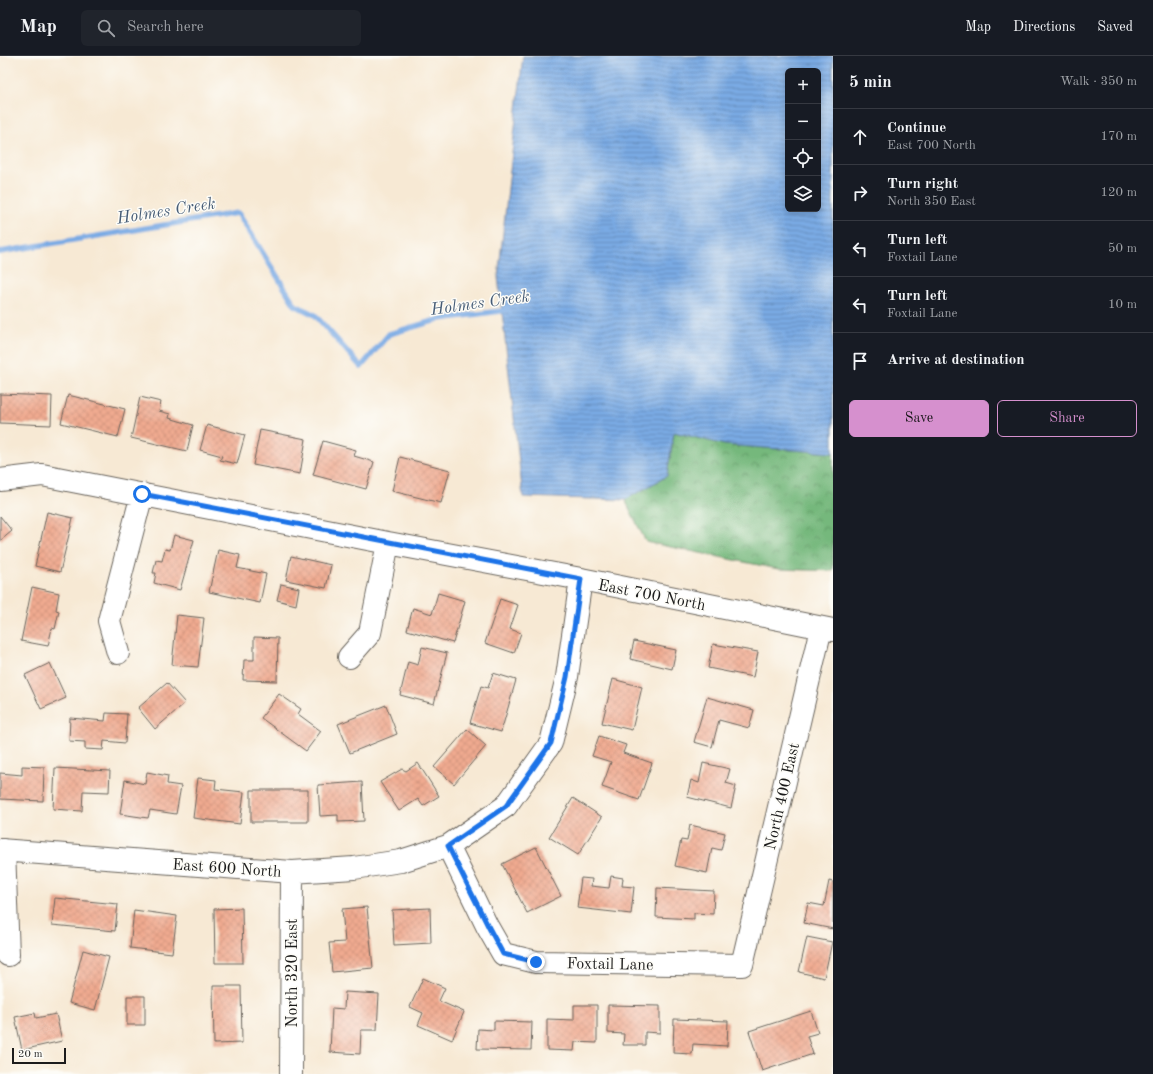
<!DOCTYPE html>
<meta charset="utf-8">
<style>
body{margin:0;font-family:"Old Standard TT",serif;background:#20242c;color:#f1f3f6}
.controls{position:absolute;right:12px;top:12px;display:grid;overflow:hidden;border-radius:6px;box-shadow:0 2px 6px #0003}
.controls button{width:36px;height:36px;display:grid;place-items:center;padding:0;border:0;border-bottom:1px solid #363941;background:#171b24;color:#f1f3f6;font:20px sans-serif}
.scale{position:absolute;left:12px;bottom:10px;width:54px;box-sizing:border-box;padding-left:4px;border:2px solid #1c1c1c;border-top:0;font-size:11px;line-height:14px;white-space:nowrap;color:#1c1c1c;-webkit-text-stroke:3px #fdfcf7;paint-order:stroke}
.stop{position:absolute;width:12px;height:12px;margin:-9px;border:3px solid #1a73e8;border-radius:50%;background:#fff}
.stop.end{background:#1a73e8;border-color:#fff;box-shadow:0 1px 4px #0008}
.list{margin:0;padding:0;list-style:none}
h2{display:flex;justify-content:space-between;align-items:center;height:52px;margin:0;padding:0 16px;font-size:17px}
h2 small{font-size:13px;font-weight:400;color:#9ea1a6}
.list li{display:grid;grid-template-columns:26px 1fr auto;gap:12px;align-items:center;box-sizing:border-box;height:56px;padding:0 16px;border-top:1px solid #363941}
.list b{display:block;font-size:15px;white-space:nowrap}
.list p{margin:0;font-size:13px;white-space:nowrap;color:#9ea1a6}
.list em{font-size:13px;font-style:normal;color:#9ea1a6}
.actions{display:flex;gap:8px;padding:12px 16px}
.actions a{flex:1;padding:9px 0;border:1px solid #d690ce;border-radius:6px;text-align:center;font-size:14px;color:#d690ce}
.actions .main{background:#d690ce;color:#111}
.icon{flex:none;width:22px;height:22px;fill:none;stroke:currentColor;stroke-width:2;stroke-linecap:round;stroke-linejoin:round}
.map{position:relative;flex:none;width:833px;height:1018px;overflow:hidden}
header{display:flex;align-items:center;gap:24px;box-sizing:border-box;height:56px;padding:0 20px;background:#171b24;border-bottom:1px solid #363941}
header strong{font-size:19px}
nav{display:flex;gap:22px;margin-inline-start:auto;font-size:14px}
.search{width:280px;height:36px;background:#20242c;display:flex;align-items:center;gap:10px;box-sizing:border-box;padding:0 14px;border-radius:6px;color:#9ea1a6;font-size:15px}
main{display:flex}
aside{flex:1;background:#171b24}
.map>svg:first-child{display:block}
.forest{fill:url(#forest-crowns);stroke:#486a4c}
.water{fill:url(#water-rules);stroke:#4b6380;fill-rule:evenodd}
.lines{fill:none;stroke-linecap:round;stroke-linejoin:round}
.stream{stroke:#7aaae4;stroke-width:5.5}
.building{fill:url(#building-cross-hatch)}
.minor-casing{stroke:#69645c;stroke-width:24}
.minor{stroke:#fff;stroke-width:22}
.route{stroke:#1a73e8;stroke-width:5}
.labels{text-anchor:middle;stroke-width:3;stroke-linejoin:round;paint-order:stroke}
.street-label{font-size:16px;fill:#1c1c1c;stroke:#fdfcf7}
.water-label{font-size:17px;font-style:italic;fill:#465c76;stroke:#fdfcf7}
</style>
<header>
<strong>Map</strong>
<div class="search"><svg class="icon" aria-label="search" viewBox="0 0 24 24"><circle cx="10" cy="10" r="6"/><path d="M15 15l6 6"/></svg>Search here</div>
<nav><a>Map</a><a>Directions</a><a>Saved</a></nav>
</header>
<main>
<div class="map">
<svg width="833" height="1018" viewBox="0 0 833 1018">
<defs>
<pattern id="forest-crowns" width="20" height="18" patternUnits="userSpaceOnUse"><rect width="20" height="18" fill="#75b87c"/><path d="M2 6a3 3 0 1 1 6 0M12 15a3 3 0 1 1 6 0" fill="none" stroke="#5f9565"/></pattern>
<pattern id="water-rules" width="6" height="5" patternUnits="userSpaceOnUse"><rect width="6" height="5" fill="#7aaae4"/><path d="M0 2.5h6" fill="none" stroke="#638ab8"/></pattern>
<pattern id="building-cross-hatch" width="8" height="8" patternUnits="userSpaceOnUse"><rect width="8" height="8" fill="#f0aa90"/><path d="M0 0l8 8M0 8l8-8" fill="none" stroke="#cd927c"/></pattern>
</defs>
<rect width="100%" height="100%" fill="#fdfcf7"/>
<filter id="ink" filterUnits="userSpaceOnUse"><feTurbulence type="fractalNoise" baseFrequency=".025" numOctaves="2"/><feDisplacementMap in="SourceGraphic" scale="8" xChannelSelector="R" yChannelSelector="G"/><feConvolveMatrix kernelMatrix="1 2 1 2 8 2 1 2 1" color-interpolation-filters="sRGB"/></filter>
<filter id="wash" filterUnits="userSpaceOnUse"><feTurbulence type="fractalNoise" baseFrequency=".012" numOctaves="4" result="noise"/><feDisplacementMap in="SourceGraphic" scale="16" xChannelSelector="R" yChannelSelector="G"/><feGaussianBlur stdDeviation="0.9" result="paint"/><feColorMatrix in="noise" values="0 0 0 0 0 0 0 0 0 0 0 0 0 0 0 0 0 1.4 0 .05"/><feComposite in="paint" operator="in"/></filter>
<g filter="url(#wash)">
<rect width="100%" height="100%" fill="#f7e9d4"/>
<!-- forest -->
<path class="forest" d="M 674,376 L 725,389 L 833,397 L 833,515 L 778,513 L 646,486 L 625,444 L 667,420 Z"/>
<!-- water -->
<path class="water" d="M 523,0 L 833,0 L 833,397 L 725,389 L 674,376 L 667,420 L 625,444 L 523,441 L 498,221 ZM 788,15 L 818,15 L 818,153 L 788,153 Z"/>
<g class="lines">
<!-- stream -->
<path class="stream" d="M 0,196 L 238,157 L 295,249 L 315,259 L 361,311 L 389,278 L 440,263 L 508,254"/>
</g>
<g id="blocks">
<!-- building -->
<path class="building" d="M 0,338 L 52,340 L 51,369 L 0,367 Z
M 68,339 L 125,353 L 118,381 L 61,367 Z
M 140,341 L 161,346 L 159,355 L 170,358 L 169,362 L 193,369 L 187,395 L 131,382 Z
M 207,369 L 245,379 L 237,408 L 220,404 L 222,400 L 200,394 Z
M 260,374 L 306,383 L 300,418 L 253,409 Z
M 323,385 L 356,394 L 354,400 L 374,406 L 366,433 L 313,419 Z
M 400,401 L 450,414 L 441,447 L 392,435 Z
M 47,456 L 73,462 L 60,516 L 35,510 Z
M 0,460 L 12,475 L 0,485 Z
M 174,479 L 194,484 L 180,534 L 154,527 L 156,517 L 153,517 L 156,504 L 162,505 L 165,493 L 170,494 Z
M 218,494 L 240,499 L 237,512 L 266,518 L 260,547 L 209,536 Z
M 291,500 L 331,509 L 326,532 L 286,524 Z
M 281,528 L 299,532 L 296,549 L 277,544 Z
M 32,531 L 59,537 L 56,554 L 59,555 L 55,573 L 52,572 L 48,590 L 21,585 Z
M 438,537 L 465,545 L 453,587 L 407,574 L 413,552 L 432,558 Z
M 500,543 L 518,549 L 510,573 L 521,577 L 514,597 L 485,587 Z
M 177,559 L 204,562 L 198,611 L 172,609 Z
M 254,581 L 278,582 L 277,625 L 243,624 L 244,604 L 254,604 Z
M 634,585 L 676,594 L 672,613 L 630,603 Z
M 713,588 L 758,596 L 753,621 L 708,612 Z
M 422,591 L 447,597 L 434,648 L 400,639 L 408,606 L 418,609 Z
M 50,607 L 66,642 L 41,653 L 25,619 Z
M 493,617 L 516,624 L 501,676 L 470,667 L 481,630 L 488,632 Z
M 613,623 L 642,631 L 632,674 L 602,667 Z
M 167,627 L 185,647 L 155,673 L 138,652 Z
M 279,638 L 301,653 L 298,658 L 321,675 L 306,695 L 261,662 Z
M 707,641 L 754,654 L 749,672 L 719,664 L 712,691 L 694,686 Z
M 386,649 L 397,678 L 350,697 L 338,668 Z
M 106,657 L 127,658 L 125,687 L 104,685 L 103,694 L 85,693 L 85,686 L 69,685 L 70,662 L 105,665 Z
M 467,673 L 486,690 L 454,728 L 434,711 Z
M 599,680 L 626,689 L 623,697 L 652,707 L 639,744 L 602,731 L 611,706 L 592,700 Z
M 418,707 L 439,740 L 423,750 L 418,743 L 399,755 L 380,726 L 402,713 L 406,715 Z
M 703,707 L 730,713 L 726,727 L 736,730 L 731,752 L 687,741 L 691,724 L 699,727 Z
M 22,710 L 44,711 L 43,745 L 0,743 L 0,717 L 22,719 Z
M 55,712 L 110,715 L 109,736 L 83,735 L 82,755 L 53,753 Z
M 147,716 L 168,720 L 167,728 L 181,730 L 176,758 L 150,754 L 148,762 L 120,758 L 125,724 L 145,728 Z
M 198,722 L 216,724 L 215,733 L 244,736 L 240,768 L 193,762 Z
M 362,726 L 364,765 L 338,766 L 338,759 L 320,760 L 318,729 Z
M 251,734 L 308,734 L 308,766 L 251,766 Z
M 573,742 L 602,761 L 578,799 L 549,781 Z
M 690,769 L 725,777 L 721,794 L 712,792 L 707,817 L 675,810 L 681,784 L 687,785 Z
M 536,791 L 561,840 L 527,857 L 502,808 Z
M 611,820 L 623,822 L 622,830 L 634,831 L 631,858 L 577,852 L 581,822 L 592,823 L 591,830 L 609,832 Z
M 829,825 L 833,826 L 833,873 L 804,867 L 808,847 L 824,850 Z
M 657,832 L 714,835 L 713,858 L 694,857 L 694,863 L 656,861 Z
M 55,842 L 118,848 L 115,875 L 52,869 Z
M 367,851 L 373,912 L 332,916 L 329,887 L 345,886 L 342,853 Z
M 242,852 L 243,907 L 215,907 L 214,853 Z
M 430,852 L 431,887 L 394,889 L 392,854 Z
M 134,854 L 177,860 L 172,897 L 130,892 Z
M 807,881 L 832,886 L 824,922 L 799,916 Z
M 83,894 L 109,901 L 95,954 L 69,947 Z
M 423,922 L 445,932 L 439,945 L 464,956 L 452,984 L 418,969 L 423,957 L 410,951 Z
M 213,930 L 241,930 L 242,987 L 214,988 Z
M 345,936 L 379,938 L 377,974 L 361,974 L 360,998 L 330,996 L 332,952 L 344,953 Z
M 127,940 L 145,940 L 145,969 L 127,969 Z
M 574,949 L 597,949 L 597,987 L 575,986 L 574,995 L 547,994 L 547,963 L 574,964 Z
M 608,949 L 660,950 L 660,977 L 645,976 L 645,989 L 623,989 L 624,978 L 608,977 Z
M 811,955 L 818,977 L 807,980 L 813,998 L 762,1015 L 749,975 Z
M 35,957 L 36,962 L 56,958 L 62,985 L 22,994 L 15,961 Z
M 674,963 L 728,965 L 727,990 L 693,988 L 692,998 L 673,997 Z
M 494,965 L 532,966 L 531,994 L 477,993 L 478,973 L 494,974 Z"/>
</g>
</g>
<g filter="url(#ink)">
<use href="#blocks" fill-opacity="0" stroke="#69645c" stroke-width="1"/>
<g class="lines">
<defs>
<path id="minor" d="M 0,424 L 42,419 L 388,487 L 581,523 L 833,574
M 118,597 L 109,565 L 142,438
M 349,601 L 370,577 L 388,487
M 448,790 L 487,870 L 503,898 L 536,906 L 742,909 L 821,572
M 0,794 L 292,816 L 354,812 L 401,805 L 448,790 L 506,750 L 551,687 L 567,621 L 581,523
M 4,794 L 8,899
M 291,1018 L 292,816"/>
</defs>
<!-- minor casing -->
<use href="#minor" class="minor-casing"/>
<!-- minor -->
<use href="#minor" class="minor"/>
</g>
</g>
<g class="lines" filter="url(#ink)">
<!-- route -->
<path class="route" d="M 142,438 L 581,523 L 567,621 L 551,687 L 506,750 L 448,790 L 488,870 L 503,898 L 536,906"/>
</g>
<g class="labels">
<!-- street labels -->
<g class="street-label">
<text transform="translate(652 538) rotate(11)" y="6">East 700 North</text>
<text transform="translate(781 740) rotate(-77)" y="6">North 400 East</text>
<text transform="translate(227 811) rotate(4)" y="6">East 600 North</text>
<text transform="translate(610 907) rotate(1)" y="6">Foxtail Lane</text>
<text transform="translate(291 917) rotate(-90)" y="6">North 320 East</text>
</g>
<!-- water labels -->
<g class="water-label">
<text transform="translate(166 154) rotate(-9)" y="6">Holmes Creek</text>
<text transform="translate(480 246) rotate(-8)" y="6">Holmes Creek</text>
</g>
</g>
</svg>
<div class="controls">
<button>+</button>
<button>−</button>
<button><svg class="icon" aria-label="locate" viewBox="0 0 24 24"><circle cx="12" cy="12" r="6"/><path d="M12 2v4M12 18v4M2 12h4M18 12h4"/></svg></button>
<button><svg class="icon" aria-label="layers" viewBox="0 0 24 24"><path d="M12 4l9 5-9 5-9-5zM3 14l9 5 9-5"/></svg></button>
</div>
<div class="scale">20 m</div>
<div class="stop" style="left:142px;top:438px"></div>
<div class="stop end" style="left:536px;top:906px"></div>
</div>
<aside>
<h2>5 min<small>Walk · 350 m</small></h2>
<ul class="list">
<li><svg class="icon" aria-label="ahead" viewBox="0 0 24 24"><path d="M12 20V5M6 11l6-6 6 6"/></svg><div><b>Continue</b><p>East 700 North</p></div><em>170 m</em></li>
<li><svg class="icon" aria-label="right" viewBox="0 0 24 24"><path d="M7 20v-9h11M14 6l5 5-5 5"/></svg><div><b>Turn right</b><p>North 350 East</p></div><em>120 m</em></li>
<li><svg class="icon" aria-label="left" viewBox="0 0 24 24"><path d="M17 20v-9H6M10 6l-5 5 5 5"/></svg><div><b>Turn left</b><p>Foxtail Lane</p></div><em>50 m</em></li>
<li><svg class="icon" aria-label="left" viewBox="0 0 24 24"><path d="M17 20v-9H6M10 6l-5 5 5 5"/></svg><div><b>Turn left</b><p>Foxtail Lane</p></div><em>10 m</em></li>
<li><svg class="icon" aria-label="arrive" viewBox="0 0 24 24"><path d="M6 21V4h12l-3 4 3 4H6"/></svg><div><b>Arrive at destination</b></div></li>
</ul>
<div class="actions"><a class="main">Save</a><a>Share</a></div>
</aside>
</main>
